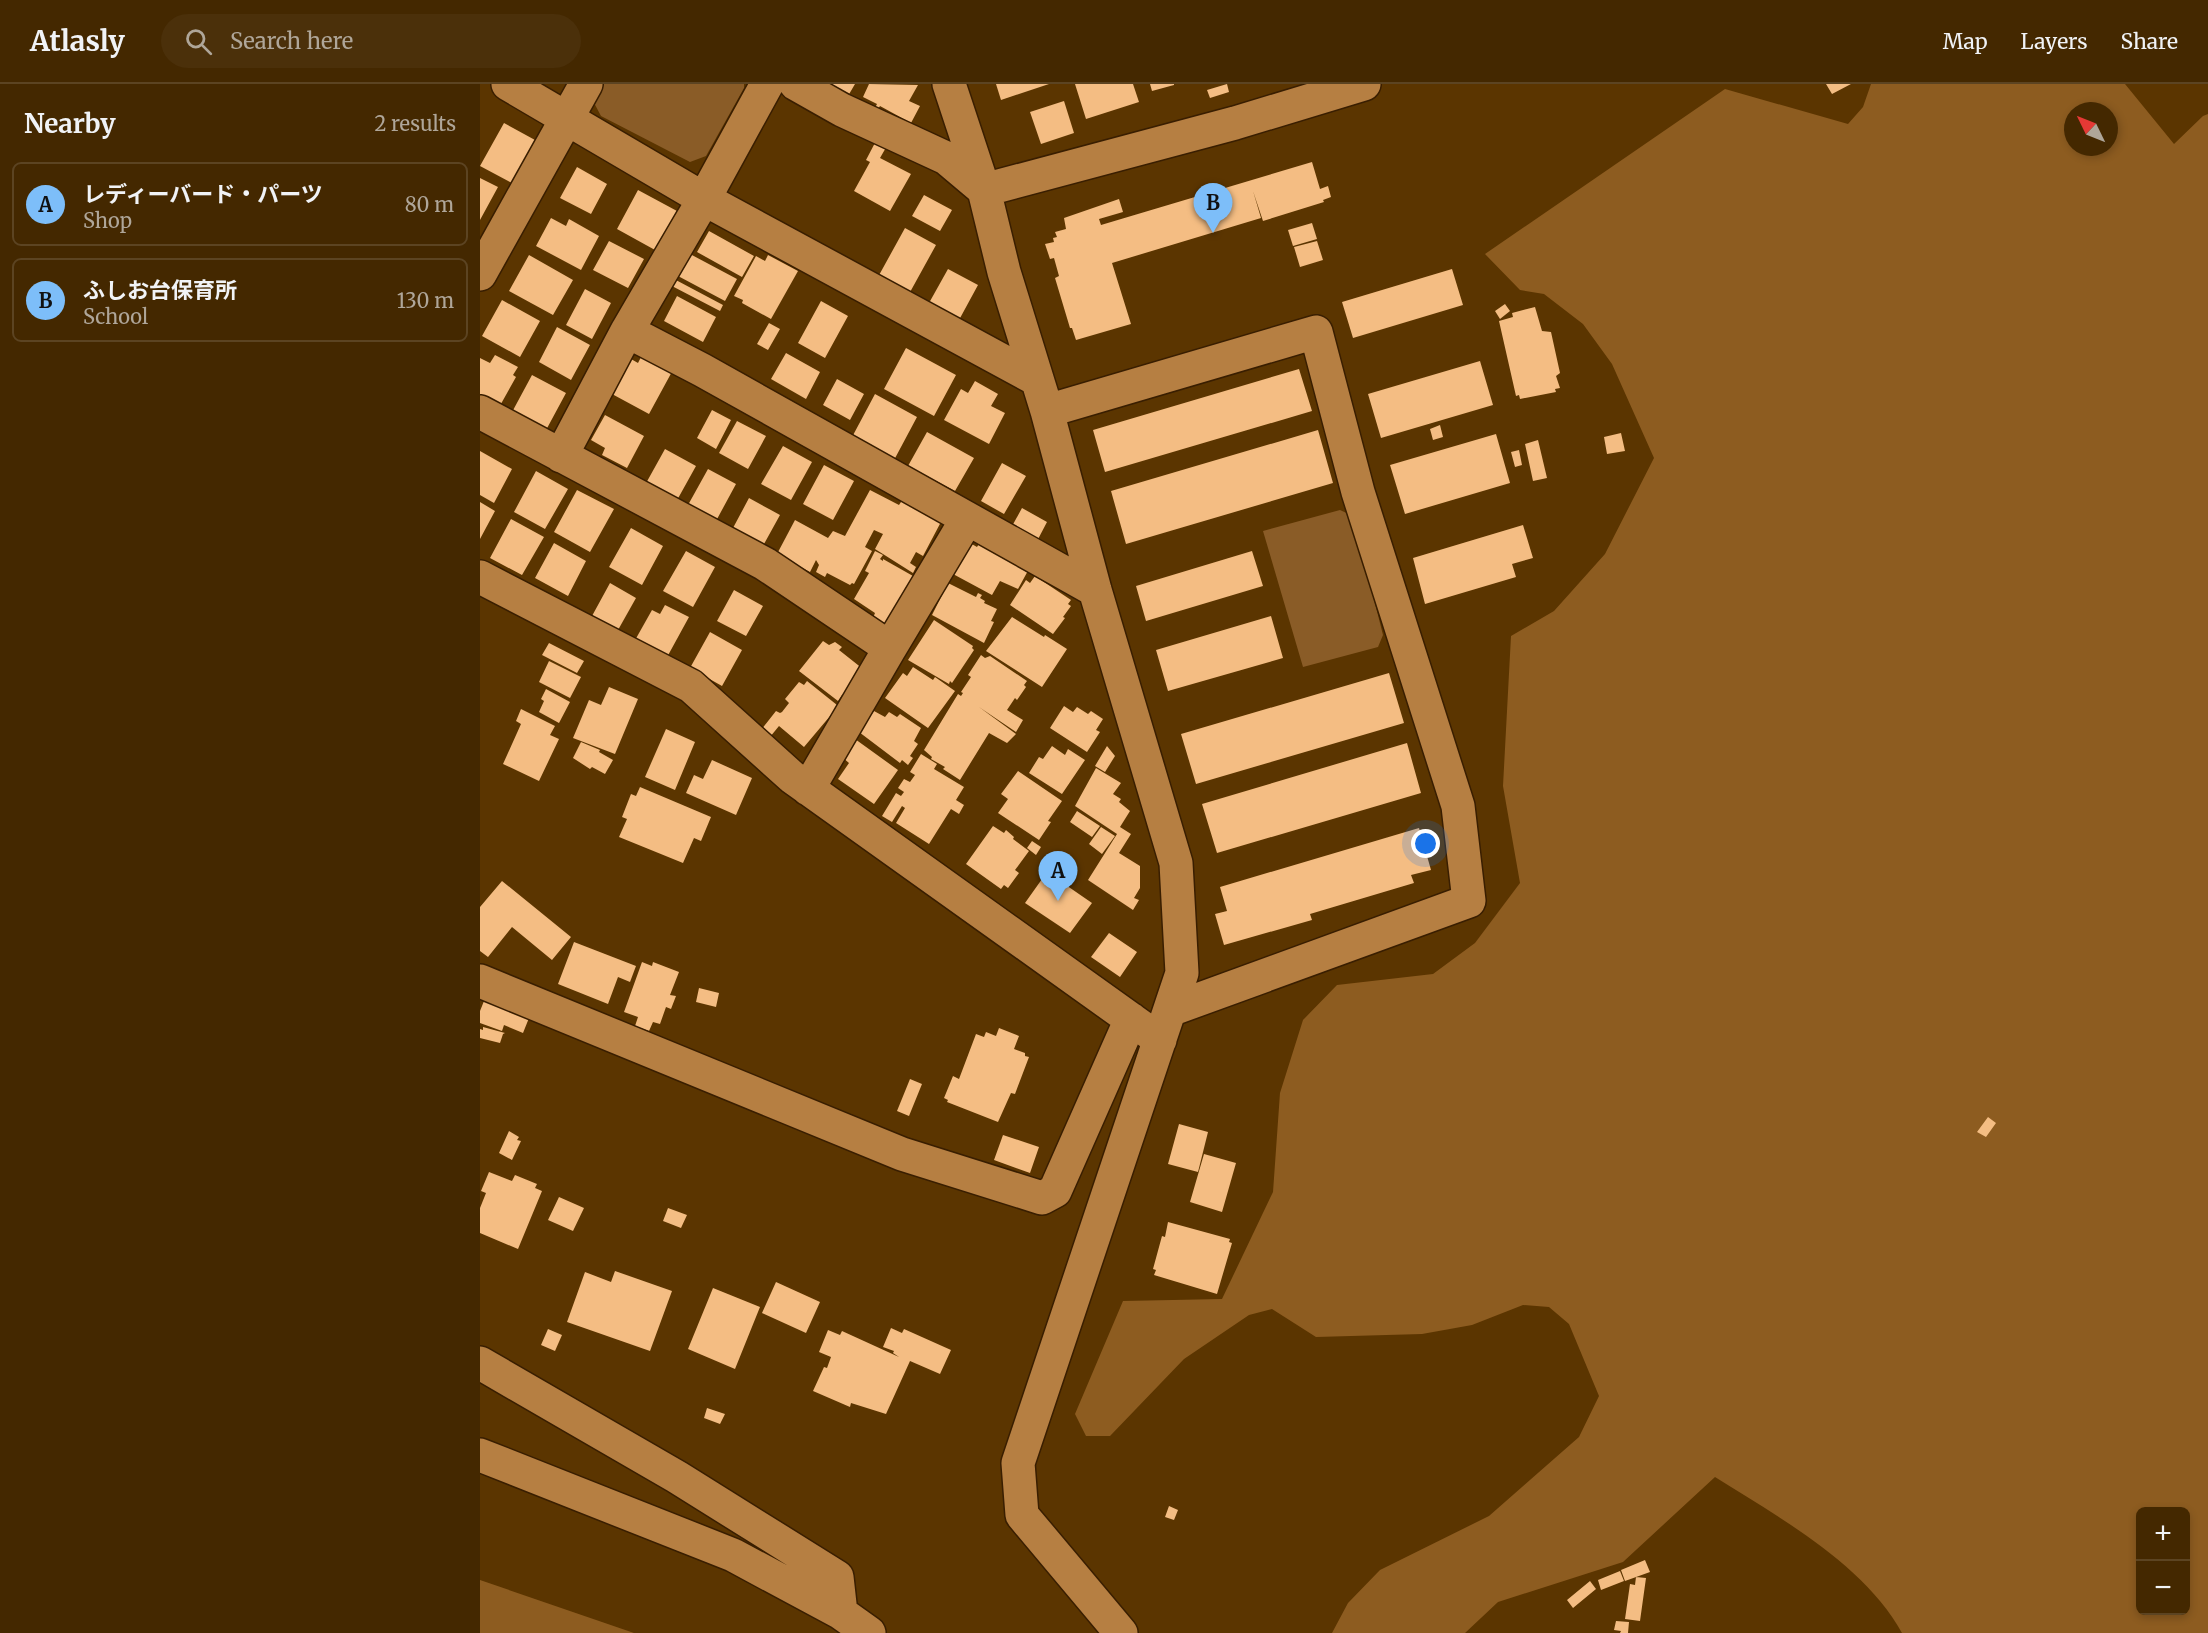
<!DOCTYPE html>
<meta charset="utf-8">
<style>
body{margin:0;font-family:Merriweather,"Noto Sans JP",serif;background:#4b300a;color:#f1f3f6}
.controls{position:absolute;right:18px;bottom:18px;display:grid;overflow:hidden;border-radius:9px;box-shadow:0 3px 9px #0003}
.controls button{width:54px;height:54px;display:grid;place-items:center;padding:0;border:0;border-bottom:2px solid #5c4422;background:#442800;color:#f1f3f6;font:30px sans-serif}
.compass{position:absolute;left:1584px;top:18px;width:54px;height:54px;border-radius:50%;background:#442800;box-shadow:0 3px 9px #0003;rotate:313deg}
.you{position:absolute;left:946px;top:760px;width:21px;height:21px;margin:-15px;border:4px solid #fff;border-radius:50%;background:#1a73e8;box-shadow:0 0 0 9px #1a73e833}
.badge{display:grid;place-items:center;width:39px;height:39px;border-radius:50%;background:#7dbef9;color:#111;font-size:20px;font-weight:700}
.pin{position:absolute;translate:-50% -50px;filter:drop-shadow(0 2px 3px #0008)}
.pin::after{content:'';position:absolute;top:32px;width:21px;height:18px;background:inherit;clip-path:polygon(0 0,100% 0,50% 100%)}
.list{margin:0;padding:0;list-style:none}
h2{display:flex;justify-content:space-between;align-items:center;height:78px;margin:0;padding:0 24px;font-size:26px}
h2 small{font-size:20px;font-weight:400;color:#afa699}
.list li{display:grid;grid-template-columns:39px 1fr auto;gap:18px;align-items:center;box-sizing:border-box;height:84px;margin:0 12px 12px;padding:0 12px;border:2px solid #5c4422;border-radius:9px}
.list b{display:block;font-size:22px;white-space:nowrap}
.list p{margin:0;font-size:20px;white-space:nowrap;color:#afa699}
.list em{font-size:20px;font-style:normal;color:#afa699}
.icon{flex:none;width:33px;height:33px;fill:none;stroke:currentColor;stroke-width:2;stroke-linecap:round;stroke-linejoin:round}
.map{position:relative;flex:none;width:1728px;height:1549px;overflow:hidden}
header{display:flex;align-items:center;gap:36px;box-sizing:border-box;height:84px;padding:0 30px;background:#442800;border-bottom:2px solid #5c4422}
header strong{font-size:28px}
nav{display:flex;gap:33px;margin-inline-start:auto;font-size:21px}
.search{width:420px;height:54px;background:#4b300a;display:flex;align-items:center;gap:15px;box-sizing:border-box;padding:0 21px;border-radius:33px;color:#afa699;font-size:22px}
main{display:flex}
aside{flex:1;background:#442800}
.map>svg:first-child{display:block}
.green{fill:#8a5c27}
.forest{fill:#8d5c20;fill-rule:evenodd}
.building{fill:#f4bd83}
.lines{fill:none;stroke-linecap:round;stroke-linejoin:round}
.minor-casing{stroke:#391e00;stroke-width:36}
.minor{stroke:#b67f42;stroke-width:33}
</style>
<header>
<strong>Atlasly</strong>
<div class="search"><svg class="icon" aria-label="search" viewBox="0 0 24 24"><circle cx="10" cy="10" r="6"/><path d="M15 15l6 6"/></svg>Search here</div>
<nav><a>Map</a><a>Layers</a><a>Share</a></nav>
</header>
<main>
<aside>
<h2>Nearby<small>2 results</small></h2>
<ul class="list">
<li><span class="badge">A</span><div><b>レディーバード・パーツ</b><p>Shop</p></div><em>80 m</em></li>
<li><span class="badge">B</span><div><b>ふしお台保育所</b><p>School</p></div><em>130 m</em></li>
</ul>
</aside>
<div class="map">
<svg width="1728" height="1549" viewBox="0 0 1728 1549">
<rect width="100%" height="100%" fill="#5b3500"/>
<!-- green -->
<path class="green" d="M 123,0 L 264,0 L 264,4 L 226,72 L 210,78 L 121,32 L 113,17 Z
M 860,426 L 873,432 L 903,551 L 898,563 L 823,583 L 783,447 Z"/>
<!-- forest -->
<path class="forest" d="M 1391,0 L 1645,0 L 1694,60 L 1723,32 L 1728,30 L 1728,1549 L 1422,1549 C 1384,1480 1300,1434 1235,1393 L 1143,1478 L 1018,1518 L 985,1549 L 852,1549 L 868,1519 L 900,1486 L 1009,1432 L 1099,1353 L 1119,1312 L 1089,1240 L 1069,1223 L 1043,1221 L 992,1241 L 942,1250 L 836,1253 L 792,1225 L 769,1231 L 704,1275 L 630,1352 L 606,1352 L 595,1330 L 643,1217 L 742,1215 L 793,1108 L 800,1009 L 823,936 L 857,901 L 953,890 L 995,859 L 1040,799 L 1023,702 L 1031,552 L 1074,527 L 1125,470 L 1174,374 L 1132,280 L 1103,240 L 1064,210 L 1040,206 L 1005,170 L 1245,5 L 1368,40 L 1383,23 ZM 1593,27 L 1629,27 L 1629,63 L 1593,63 ZM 1660,1428 L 1706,1428 L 1706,1526 L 1660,1526 Z
M 0,1496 L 154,1549 L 0,1549 Z"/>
<!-- building -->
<path class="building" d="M 347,0 L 375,0 L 368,12 Z
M 389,0 L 438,1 L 429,17 L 440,22 L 431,39 L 400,22 L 398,25 L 395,24 L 397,20 L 383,13 Z
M 516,0 L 569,0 L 521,16 Z
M 595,0 L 653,0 L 659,18 L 606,35 Z
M 670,0 L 694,0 L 694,1 L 672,7 Z
M 747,0 L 749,8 L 730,14 L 727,6 Z
M 1346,0 L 1371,0 L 1352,10 Z
M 584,17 L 594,49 L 561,60 L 550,28 Z
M 24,39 L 55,56 L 32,99 L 0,82 Z
M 397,55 L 408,60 L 400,74 L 431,90 L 410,127 L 374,107 L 390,78 L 386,76 Z
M 832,78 L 840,105 L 848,102 L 851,113 L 843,116 L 844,118 L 783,137 L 773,107 L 781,134 L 632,179 L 651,240 L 596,256 L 592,244 L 590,244 L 575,194 L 579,192 L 574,174 L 570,175 L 565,160 L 574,158 L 573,154 L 577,153 L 575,148 L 586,145 L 584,134 L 639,115 L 643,128 L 619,135 L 621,141 Z
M 97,83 L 127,100 L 111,130 L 80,114 Z
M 0,94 L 18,103 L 0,136 Z
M 158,106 L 197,127 L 175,166 L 137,145 Z
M 444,111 L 472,126 L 460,147 L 432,132 Z
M 71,134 L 86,142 L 89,135 L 119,152 L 101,186 L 56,162 Z
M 832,139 L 837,155 L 813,162 L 808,146 Z
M 425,144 L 456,161 L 429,210 L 398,193 Z
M 229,147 L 274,172 L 262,193 L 217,168 Z
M 129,157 L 164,175 L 148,204 L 113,186 Z
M 837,157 L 843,176 L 820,183 L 814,163 Z
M 210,170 L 257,195 L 245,217 L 198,192 Z
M 49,171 L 93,196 L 73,231 L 29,207 Z
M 288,171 L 318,187 L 291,235 L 262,219 L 263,216 L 254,212 L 276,172 L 285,177 Z
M 468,185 L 498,201 L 479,236 L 449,219 Z
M 972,185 L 983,221 L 873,254 L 862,218 Z
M 194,195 L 243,221 L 240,227 L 190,201 Z
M 105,205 L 131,219 L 112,255 L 86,241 Z
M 197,212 L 236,233 L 223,258 L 184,237 Z
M 22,216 L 60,237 L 40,273 L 2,252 Z
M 341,217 L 368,232 L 345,274 L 318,259 Z
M 1025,220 L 1030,227 L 1020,235 L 1015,227 Z
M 1055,223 L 1062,247 L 1071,248 L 1080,289 L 1076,292 L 1080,304 L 1075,305 L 1076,308 L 1040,315 L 1039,311 L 1036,312 L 1019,237 L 1033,233 L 1032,229 Z
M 289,239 L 300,245 L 288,266 L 277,260 Z
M 77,243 L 110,261 L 91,296 L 59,278 Z
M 426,264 L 476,291 L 454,332 L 404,305 Z
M 164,267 L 194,284 L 169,330 L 132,310 L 151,275 L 158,279 Z
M 306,269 L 340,288 L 326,315 L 291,295 Z
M 15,271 L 38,283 L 33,291 L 36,293 L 17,327 L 0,318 L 0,274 L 10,279 Z
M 1000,277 L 1013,321 L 901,354 L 888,310 Z
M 819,285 L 832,327 L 625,388 L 613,346 Z
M 52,291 L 86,309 L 65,348 L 31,330 Z
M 357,295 L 384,310 L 370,336 L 343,321 Z
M 495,297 L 518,310 L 511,322 L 525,329 L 509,360 L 464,336 L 481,305 L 488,309 Z
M 395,310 L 437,333 L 413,378 L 371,355 Z
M 232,326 L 251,336 L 236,365 L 217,354 Z
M 125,331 L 164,352 L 147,384 L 122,371 L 125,364 L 111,356 Z
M 257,337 L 286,352 L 268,385 L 239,369 Z
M 960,341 L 963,353 L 953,356 L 950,345 Z
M 838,346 L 853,399 L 646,460 L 631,407 Z
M 447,348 L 494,374 L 475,407 L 428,382 Z
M 1141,349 L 1145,367 L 1127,370 L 1124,353 Z
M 1016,350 L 1030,399 L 925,430 L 910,381 Z
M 1058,356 L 1067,394 L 1053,397 L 1045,360 Z
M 303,362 L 332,378 L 311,416 L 281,400 Z
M 185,365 L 216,382 L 196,418 L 165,401 Z
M 1039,366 L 1042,381 L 1035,383 L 1031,368 Z
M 0,367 L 32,385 L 14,419 L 0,411 Z
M 522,379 L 546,392 L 524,430 L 501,417 Z
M 344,381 L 374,397 L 353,436 L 323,420 Z
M 228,385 L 256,400 L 236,437 L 208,421 Z
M 56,387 L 88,405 L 65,445 L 34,428 Z
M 97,406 L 134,425 L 110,468 L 74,448 Z
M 390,406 L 419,421 L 415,427 L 425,412 L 462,436 L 443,472 L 436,468 L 430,479 L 436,483 L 433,489 L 395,465 L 403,450 L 394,446 L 385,463 L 392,467 L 374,500 L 372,499 L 370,501 L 347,489 L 345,493 L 336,488 L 339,481 L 336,476 L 330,488 L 297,470 L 315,436 L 348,454 L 353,447 L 365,452 Z
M 269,414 L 300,431 L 284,460 L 253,444 Z
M 0,418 L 15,427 L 0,455 Z
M 542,424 L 567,438 L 556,459 L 531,444 Z
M 31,435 L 64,453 L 42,491 L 10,474 Z
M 1043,441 L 1053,474 L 1032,480 L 1036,493 L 945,520 L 933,474 Z
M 151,444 L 183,462 L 162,501 L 129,483 Z
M 502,455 L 550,483 L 538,505 L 520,497 L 512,511 L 473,490 L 490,459 L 497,463 Z
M 74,459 L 106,477 L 88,512 L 55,494 Z
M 206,467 L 235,483 L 213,523 L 183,507 Z
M 395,467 L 403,471 L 400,475 L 403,477 L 403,475 L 433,492 L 421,514 L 422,515 L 409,542 L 393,534 L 395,529 L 374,515 L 389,489 L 385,487 Z
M 772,467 L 783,502 L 666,537 L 656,502 Z
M 555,492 L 591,516 L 588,520 L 591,522 L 583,533 L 585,534 L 573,550 L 530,521 L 546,496 L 550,499 Z
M 130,499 L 156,514 L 138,546 L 112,532 Z
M 468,499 L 496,513 L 498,509 L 502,511 L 500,514 L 505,517 L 504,519 L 517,525 L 511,537 L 514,538 L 504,559 L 452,531 Z
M 254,506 L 283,522 L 266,552 L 237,537 Z
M 185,521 L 209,533 L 186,575 L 154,558 L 172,526 L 180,530 Z
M 791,532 L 803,574 L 688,607 L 676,566 Z
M 532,533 L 564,553 L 565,551 L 587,565 L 562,603 L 506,567 Z
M 454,536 L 493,562 L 492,564 L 494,566 L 472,599 L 470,597 L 469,600 L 428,576 Z
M 230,548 L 262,566 L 242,602 L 210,584 Z
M 343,557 L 349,561 L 355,558 L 362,563 L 359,566 L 383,585 L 365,613 L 362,611 L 358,617 L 319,587 Z
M 69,559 L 104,577 L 97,589 L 62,571 Z
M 501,571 L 505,574 L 510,572 L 547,597 L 544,601 L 546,603 L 537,616 L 535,614 L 527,626 L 543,636 L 536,648 L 499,623 L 536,650 L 527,659 L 509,649 L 480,696 L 463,685 L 465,683 L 451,675 L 452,673 L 444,666 L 478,610 L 481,612 L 483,609 L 481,608 L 491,593 L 488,591 Z
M 69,577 L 101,593 L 90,614 L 59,598 Z
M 433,583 L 453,596 L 455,593 L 475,607 L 448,644 L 405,614 L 423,589 L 427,592 Z
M 909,589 L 924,639 L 716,700 L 701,650 Z
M 327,597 L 357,621 L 356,625 L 324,663 L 299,642 L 290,653 L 281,646 L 296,627 L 300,629 L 302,628 L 309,619 L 305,615 L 319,598 L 324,601 Z
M 129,603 L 158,615 L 135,670 L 93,654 L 109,616 L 121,621 Z
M 66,605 L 90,618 L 79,639 L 59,628 L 64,617 L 61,615 Z
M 584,622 L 593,628 L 597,623 L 608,630 L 611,627 L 623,635 L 616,646 L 620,648 L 607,668 L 570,644 Z
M 41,625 L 75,642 L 70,651 L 79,655 L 59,697 L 23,680 L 41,640 L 36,637 Z
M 394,627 L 405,633 L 409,628 L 417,633 L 420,630 L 441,644 L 434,657 L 438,660 L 430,672 L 433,674 L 428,681 L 422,676 L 420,679 L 379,648 Z
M 186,645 L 215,658 L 195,706 L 165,693 Z
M 375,655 L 418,686 L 394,720 L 358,695 L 369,679 L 362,673 Z
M 101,658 L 120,666 L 119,668 L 133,676 L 125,690 L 112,683 L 110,685 L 93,674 Z
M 927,659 L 941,709 L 737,769 L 722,720 Z
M 572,662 L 585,671 L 588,665 L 605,676 L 582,710 L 549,689 L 559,673 L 563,675 Z
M 627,662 L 635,672 L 625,688 L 615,682 Z
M 441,670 L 457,680 L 454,685 L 484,703 L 476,716 L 484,721 L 479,730 L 471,725 L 449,760 L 416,739 L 425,724 L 422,722 L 412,738 L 402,732 L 416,709 L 421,712 L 424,708 L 418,704 L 424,695 L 430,698 L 435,691 L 430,688 Z
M 232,676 L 272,694 L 256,731 L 206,709 L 214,691 L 223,695 Z
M 616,684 L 641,699 L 633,710 L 641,715 L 639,718 L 650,727 L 640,743 L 651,750 L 639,769 L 660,782 L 660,804 L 654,814 L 659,816 L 653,826 L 608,796 L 637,750 L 595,722 Z
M 538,687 L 582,717 L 568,737 L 571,738 L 559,756 L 518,729 L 528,715 L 521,710 Z
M 160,703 L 231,733 L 221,757 L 214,754 L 203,779 L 139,753 L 147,735 L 142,733 L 151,710 L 156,712 Z
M 597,727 L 620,742 L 612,753 L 590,738 Z
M 513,742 L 524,749 L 526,746 L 534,753 L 533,755 L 549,767 L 535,786 L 539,789 L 528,804 L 524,801 L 521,805 L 486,780 Z
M 621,743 L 635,752 L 622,770 L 609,760 Z
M 939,744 L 951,786 L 931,791 L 934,799 L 830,830 L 832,836 L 744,861 L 735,830 L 747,827 L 740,803 Z
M 552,757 L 561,763 L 556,771 L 547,764 Z
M 567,788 L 612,819 L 590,849 L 545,819 Z
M 22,797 L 91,853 L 72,876 L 32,843 L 8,873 L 0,867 L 0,823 Z
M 629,849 L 657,868 L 640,893 L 611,873 Z
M 94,858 L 156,882 L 150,898 L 138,893 L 128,920 L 78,900 Z
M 162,878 L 172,882 L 173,878 L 199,888 L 190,911 L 196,912 L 191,925 L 186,923 L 180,940 L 173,938 L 169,947 L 155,942 L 158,933 L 144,928 Z
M 219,904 L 239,909 L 236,923 L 216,918 Z
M 6,912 L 51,929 L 43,949 L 24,941 L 22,947 L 0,939 L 0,927 Z
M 3,943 L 25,949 L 23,950 L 20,959 L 0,954 L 0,945 L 3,946 Z
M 519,944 L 539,952 L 534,965 L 545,969 L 545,972 L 549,973 L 535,1010 L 531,1009 L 518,1038 L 467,1018 L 468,1016 L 464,1014 L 473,992 L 479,995 L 496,950 L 504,953 L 506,948 L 516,952 Z
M 430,995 L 442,1000 L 429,1032 L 417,1027 Z
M 1508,1033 L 1516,1039 L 1506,1053 L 1497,1048 Z
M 699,1040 L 728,1048 L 718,1088 L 688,1080 Z
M 29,1047 L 39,1053 L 37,1056 L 41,1057 L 32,1076 L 19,1069 Z
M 523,1051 L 559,1063 L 550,1089 L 514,1076 Z
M 724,1070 L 756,1079 L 742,1128 L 710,1118 Z
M 9,1088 L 32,1097 L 35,1091 L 57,1100 L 55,1104 L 62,1107 L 38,1165 L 0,1149 L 0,1124 L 6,1109 L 1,1107 Z
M 79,1113 L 104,1124 L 93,1147 L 68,1136 Z
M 188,1124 L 207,1131 L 201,1144 L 183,1137 Z
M 688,1138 L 750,1155 L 749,1158 L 752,1159 L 737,1210 L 674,1191 L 676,1186 L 673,1185 L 682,1152 L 685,1153 Z
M 135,1187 L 192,1207 L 170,1267 L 87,1238 L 105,1188 L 131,1198 Z
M 296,1198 L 340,1218 L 326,1249 L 282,1229 Z
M 233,1204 L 280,1223 L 255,1285 L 208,1265 Z
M 411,1244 L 422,1249 L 424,1245 L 471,1266 L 460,1290 L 430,1277 L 406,1330 L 371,1319 L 370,1323 L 333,1307 L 344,1283 L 347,1284 L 351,1273 L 339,1268 L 348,1246 L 360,1251 L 362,1247 L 419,1273 L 413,1269 L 414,1267 L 403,1263 Z
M 68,1245 L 82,1251 L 75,1267 L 61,1261 Z
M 227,1324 L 245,1330 L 240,1340 L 224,1334 Z
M 689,1422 L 698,1426 L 694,1436 L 685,1433 Z
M 1165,1476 L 1170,1488 L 1145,1497 L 1141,1486 Z
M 1140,1487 L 1144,1497 L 1121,1506 L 1118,1496 Z
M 1156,1493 L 1166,1494 L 1160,1537 L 1145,1535 L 1150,1500 L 1155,1501 Z
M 1110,1497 L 1116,1505 L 1093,1524 L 1087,1516 Z
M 1136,1537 L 1149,1538 L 1148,1549 L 1140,1549 L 1141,1547 L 1134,1546 Z"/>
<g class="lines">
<defs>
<path id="minor" d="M 28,0 L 224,115 L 556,295
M 287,0 L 224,115 L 147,247 L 222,286 L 615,506
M 316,0 L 362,26 L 466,74 L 504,106
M 469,0 L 504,106 L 524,188 L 567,327 L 615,506 L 696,779 L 702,889 L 538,1379 L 542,1431 L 641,1549
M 504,106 L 755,39 L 884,0
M 0,190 L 106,0
M 567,327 L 836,248 L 878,408 L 978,722 L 989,817 L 690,926
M 0,328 L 285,480 L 410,564 L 328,705
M 81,372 L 147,247
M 0,493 L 211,602 L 312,693 L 680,956
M 410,564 L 487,435
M 0,897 L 422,1070 L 562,1114 L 575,1107 L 651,935
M 0,1279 L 197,1393 L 357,1493 L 361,1529
M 0,1371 L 253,1471 L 361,1529 L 389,1549"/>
</defs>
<!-- minor casing -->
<use href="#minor" class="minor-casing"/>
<!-- minor -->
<use href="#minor" class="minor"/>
</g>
</svg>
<div class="controls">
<button>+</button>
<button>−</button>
</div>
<svg class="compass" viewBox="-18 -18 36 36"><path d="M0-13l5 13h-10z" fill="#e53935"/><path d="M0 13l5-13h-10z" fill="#afa699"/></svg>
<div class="you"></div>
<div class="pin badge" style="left:578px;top:817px">A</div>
<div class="pin badge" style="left:733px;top:149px">B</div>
</div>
</main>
